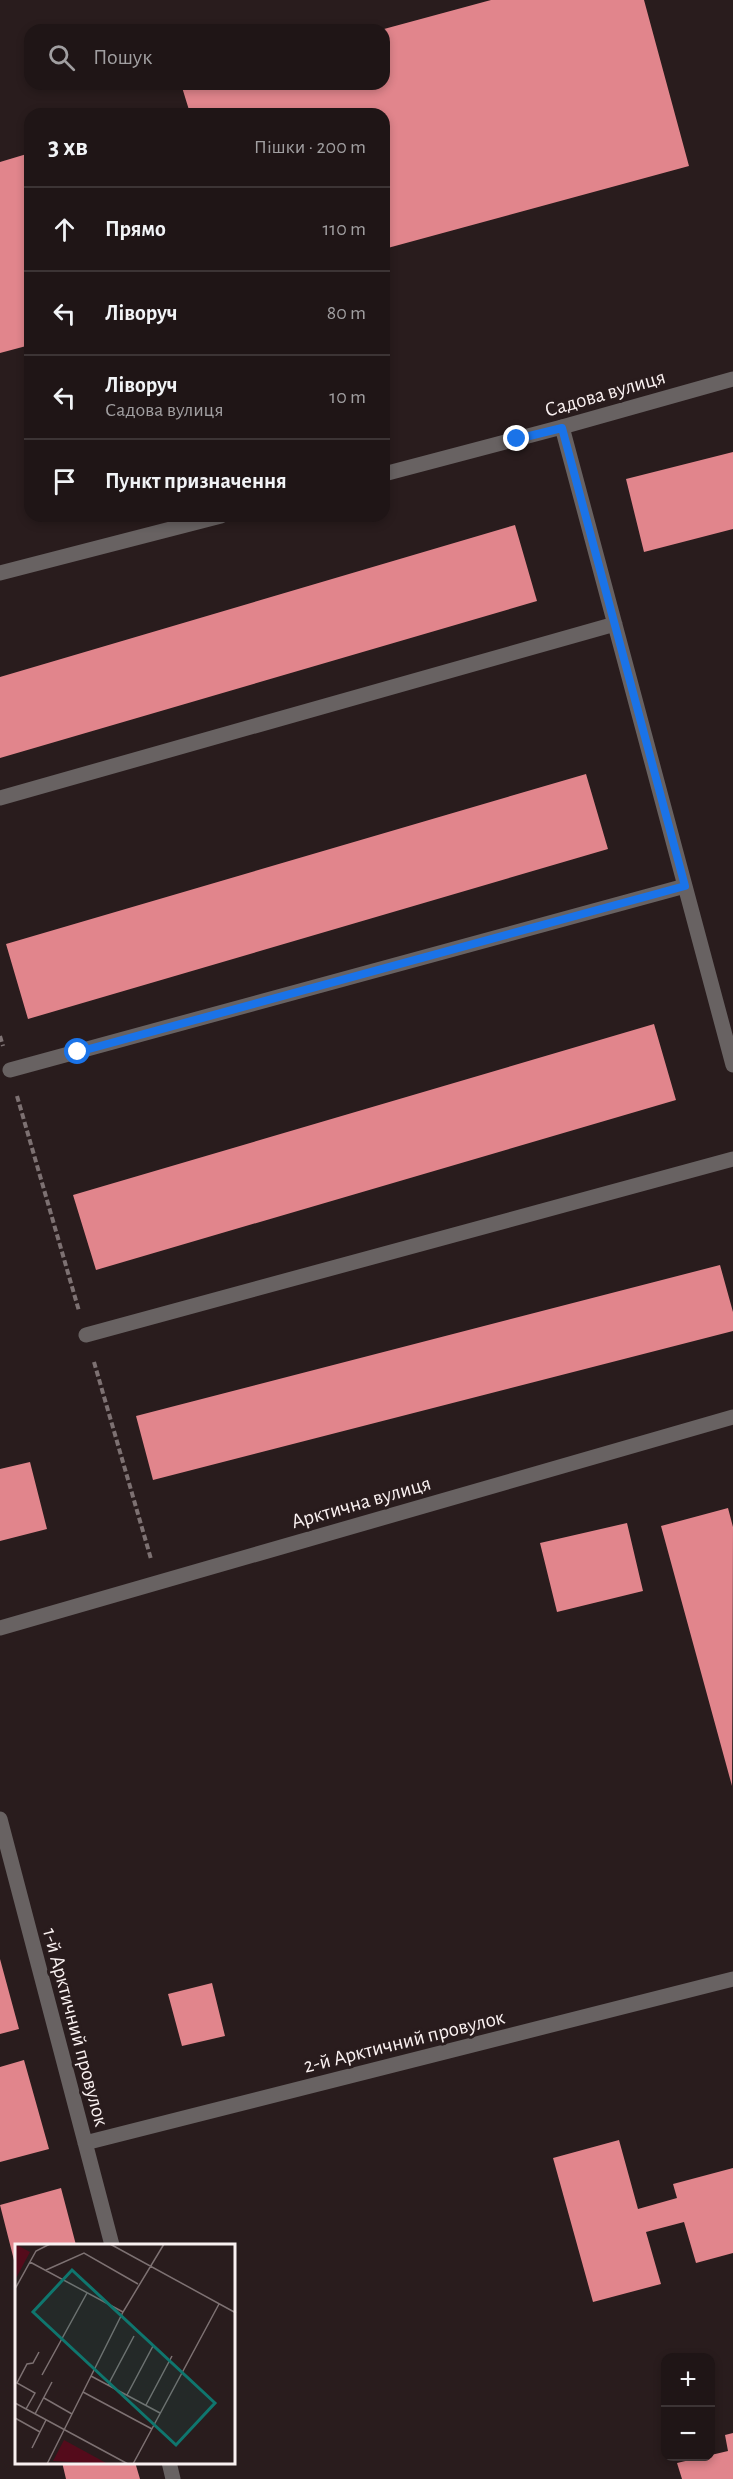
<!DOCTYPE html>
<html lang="uk">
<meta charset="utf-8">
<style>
body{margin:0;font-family:"Alegreya Sans",sans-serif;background:#271e1f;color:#f1f3f6}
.controls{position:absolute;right:18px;bottom:18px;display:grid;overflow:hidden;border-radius:12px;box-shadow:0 3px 9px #0003}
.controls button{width:54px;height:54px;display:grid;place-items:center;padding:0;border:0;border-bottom:2px solid #3c3435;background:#1f1516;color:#f1f3f6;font:30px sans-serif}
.stop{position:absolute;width:18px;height:18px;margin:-14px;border:4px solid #1a73e8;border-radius:50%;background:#fff}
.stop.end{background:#1a73e8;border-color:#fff;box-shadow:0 2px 6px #0008}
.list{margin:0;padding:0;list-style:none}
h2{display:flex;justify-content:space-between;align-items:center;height:78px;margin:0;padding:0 24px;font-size:26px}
h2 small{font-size:20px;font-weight:400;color:#a19fa1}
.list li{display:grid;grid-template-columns:39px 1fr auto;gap:18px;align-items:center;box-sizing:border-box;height:84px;padding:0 24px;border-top:2px solid #3c3435}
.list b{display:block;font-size:22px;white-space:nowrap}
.list p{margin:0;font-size:20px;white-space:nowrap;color:#a19fa1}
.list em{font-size:20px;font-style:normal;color:#a19fa1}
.icon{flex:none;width:33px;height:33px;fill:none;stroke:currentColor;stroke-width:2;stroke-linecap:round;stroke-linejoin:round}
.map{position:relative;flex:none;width:733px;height:2479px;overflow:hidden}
.search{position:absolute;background:#1f1516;box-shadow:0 3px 9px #0003;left:24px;top:24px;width:366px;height:66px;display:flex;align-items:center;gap:15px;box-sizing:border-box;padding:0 21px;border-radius:18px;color:#a19fa1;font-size:22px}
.panel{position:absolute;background:#1f1516;box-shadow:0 3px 9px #0003;left:24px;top:108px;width:366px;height:414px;border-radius:18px}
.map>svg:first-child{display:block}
.building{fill:#e1858c}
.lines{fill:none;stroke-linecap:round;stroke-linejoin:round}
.path{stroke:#7d7172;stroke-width:4;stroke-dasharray:6 3;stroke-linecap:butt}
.service{stroke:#686262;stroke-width:15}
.minor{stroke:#686262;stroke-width:15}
.tertiary{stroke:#686262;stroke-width:15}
.route{stroke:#1a73e8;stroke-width:8}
.labels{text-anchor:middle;stroke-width:6;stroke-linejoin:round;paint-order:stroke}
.street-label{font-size:21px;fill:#faf1f1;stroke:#291c1d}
.inset-road{fill:none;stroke:#7d7172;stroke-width:1.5}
.view{fill:#0f766e;fill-opacity:0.15;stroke:#0f766e;stroke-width:3}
.inset-edge{fill:none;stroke:#faf1f1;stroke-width:3}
</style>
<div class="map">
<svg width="733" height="2479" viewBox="0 0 733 2479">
<rect width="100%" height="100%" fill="#291c1d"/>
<!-- building -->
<path class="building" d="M 491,0 L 644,0 L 689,166 L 384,249 L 384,114 L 178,114 L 189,110 L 181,84 L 384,84 L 384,29 Z
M 30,153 L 30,345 L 0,353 L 0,162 Z
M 733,452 L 733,529 L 644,552 L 626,479 Z
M 515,525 L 537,601 L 0,758 L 0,677 Z
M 586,774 L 608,849 L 28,1019 L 6,944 Z
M 654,1024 L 676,1100 L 96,1270 L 73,1195 Z
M 720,1265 L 733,1312 L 733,1331 L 153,1480 L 136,1416 Z
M 30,1462 L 47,1529 L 0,1541 L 0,1469 Z
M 728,1508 L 733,1527 L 732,1786 L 661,1526 Z
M 627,1523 L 643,1591 L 557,1612 L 540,1543 Z
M 0,1959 L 19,2029 L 0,2034 Z
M 212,1983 L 225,2036 L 182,2046 L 168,1994 Z
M 24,2060 L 49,2149 L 0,2162 L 0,2067 Z
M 619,2140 L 638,2209 L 677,2198 L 673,2184 L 733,2168 L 733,2253 L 696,2263 L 684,2222 L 646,2232 L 661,2284 L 593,2302 L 553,2158 Z
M 61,2188 L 76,2245 L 16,2245 L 16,2268 L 0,2205 Z
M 733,2433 L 733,2479 L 682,2479 L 677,2463 L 728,2451 L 725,2435 Z
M 62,2462 L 135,2462 L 140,2479 L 66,2479 Z"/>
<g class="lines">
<!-- path -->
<path class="path" d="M 0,1036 L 3,1046
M 17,1096 L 79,1311
M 94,1362 L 151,1559"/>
<!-- service -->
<path class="service" d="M 562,427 L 733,1065
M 0,798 L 615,624
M 10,1070 L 685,886
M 86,1335 L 733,1159"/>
<!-- minor -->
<path class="minor" d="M 0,1628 L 733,1417
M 0,1819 L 112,2245
M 85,2143 L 733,1979
M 169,2462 L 173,2479"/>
<!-- tertiary -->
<path class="tertiary" d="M 384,474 L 562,427 L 733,379
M 0,573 L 221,516"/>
</g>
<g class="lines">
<!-- route -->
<path class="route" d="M 78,1052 L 685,886 L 562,428 L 517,439"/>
</g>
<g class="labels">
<!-- street labels -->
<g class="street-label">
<text transform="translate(605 393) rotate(-16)" y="7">Садова вулиця</text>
<text transform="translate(361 1502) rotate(-16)" y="7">Арктична вулиця</text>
<text transform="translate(76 2027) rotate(75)" y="7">1-й Арктичний провулок</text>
<text transform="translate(404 2041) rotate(-14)" y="7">2-й Арктичний провулок</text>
</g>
</g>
<!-- overview -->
<g transform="translate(15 2244)">
<rect width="220" height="220" fill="#291c1d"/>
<path d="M 0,0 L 15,8 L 0,36 Z" fill="#540b1b"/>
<path d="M 49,196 L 93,220 L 38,217 Z" fill="#540b1b"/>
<path class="inset-road" d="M 95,0 L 221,69M 15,18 L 108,68M 31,26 L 69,9 L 123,40M 0,45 L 21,7 L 35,0M 27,131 L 72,49M 76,132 L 145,169M 93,141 L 119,92M 68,148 L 137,185M 112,151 L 138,102M 29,154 L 57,170M 0,159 L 113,220M 131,161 L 157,112M 11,165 L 20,149 L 2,139 L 12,120 L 18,119 L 24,108M 20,170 L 37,138M 0,174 L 25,188M 17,204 L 31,176M 32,220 L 108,68 L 149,0M 118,220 L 204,60"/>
<path class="view" d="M 57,26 L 200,159 L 161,201 L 18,68 Z"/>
<rect width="220" height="220" class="inset-edge"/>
</g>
</svg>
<div class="controls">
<button>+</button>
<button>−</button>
</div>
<div class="stop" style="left:78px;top:1052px"></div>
<div class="stop end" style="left:517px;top:439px"></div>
<div class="search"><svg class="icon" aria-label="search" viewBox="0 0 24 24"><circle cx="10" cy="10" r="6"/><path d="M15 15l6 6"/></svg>Пошук</div>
<section class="panel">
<h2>3 хв<small>Пішки · 200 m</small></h2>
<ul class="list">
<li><svg class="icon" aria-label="ahead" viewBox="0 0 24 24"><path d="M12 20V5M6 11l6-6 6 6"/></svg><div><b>Прямо</b></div><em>110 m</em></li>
<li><svg class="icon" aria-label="left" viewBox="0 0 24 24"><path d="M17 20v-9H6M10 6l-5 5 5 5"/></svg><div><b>Ліворуч</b></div><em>80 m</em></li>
<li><svg class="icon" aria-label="left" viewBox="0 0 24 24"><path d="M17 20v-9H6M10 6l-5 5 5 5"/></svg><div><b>Ліворуч</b><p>Садова вулиця</p></div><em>10 m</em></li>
<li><svg class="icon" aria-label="arrive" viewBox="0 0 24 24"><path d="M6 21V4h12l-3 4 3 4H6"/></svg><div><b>Пункт призначення</b></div></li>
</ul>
</section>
</div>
